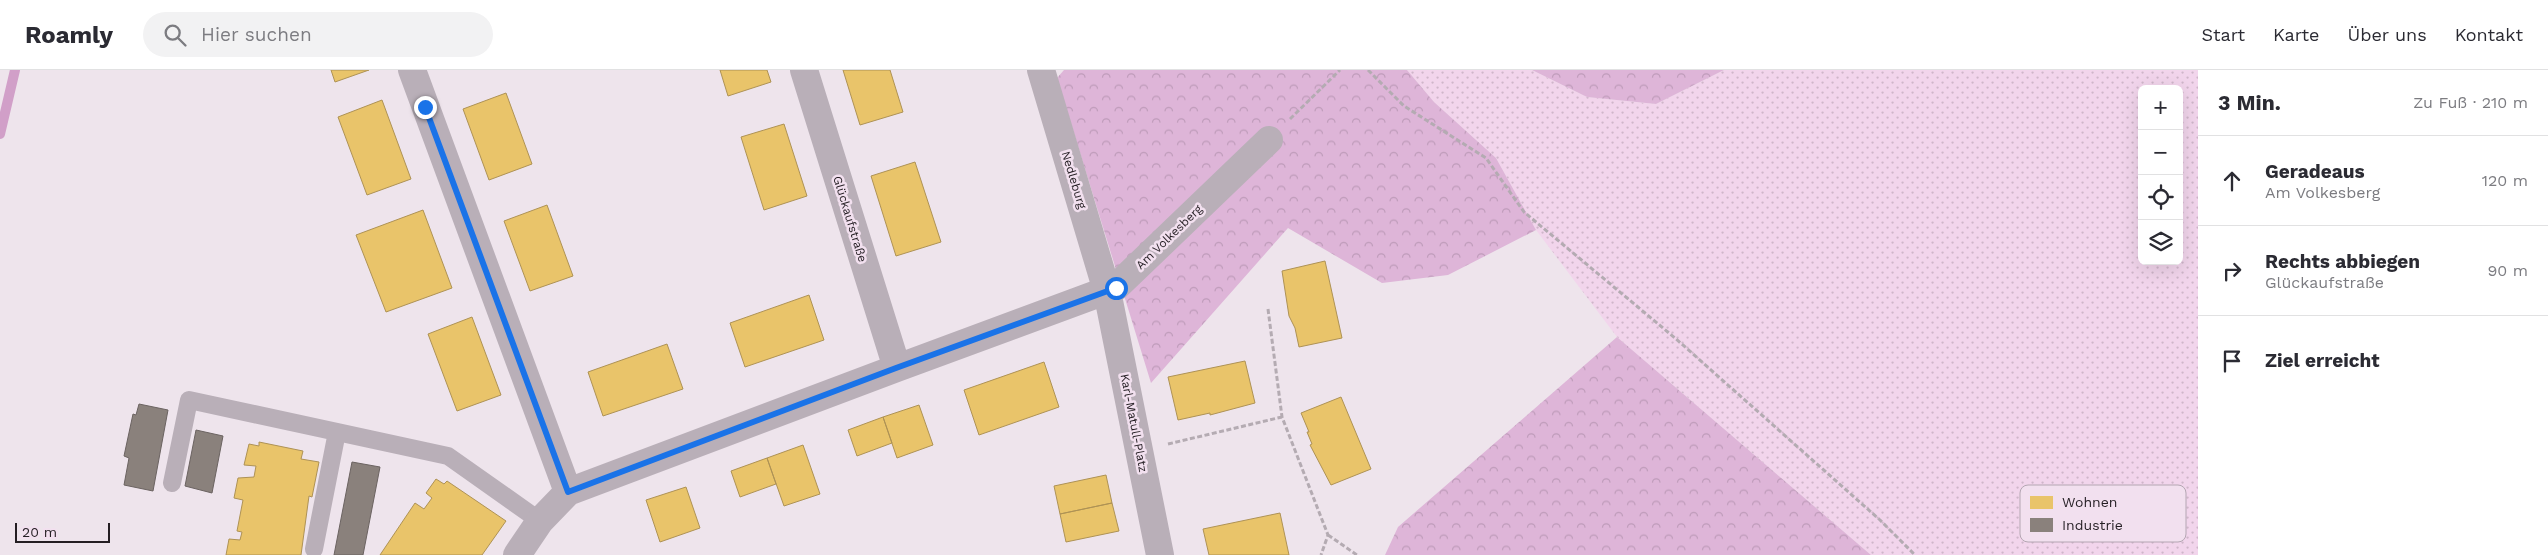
<!DOCTYPE html>
<html lang="de">
<meta charset="utf-8">
<style>
body{margin:0;font-family:"Work Sans",sans-serif;background:#f2f2f3;color:#2b2b33}
.controls{position:absolute;right:15px;top:15px;display:grid;overflow:hidden;border-radius:8px;box-shadow:0 5px 20px #0002}
.controls button{width:45px;height:45px;display:grid;place-items:center;padding:0;border:0;border-bottom:1px solid #e1e1e2;background:#fff;color:#2b2b33;font:25px sans-serif}
.scale{position:absolute;left:15px;bottom:12px;width:95px;box-sizing:border-box;padding-left:5px;border:2px solid #241e23;border-top:0;font-size:14px;line-height:18px;white-space:nowrap;color:#241e23;-webkit-text-stroke:4px #f2e0ef;paint-order:stroke}
.stop{position:absolute;width:15px;height:15px;margin:-11px;border:4px solid #1a73e8;border-radius:50%;background:#fff}
.stop.end{background:#1a73e8;border-color:#fff;box-shadow:0 1px 5px #0008}
.list{margin:0;padding:0;list-style:none}
h2{display:flex;justify-content:space-between;align-items:center;height:65px;margin:0;padding:0 20px;font-size:21px}
h2 small{font-size:16px;font-weight:400;color:#7c7c81}
.list li{display:grid;grid-template-columns:32px 1fr auto;gap:15px;align-items:center;box-sizing:border-box;height:90px;padding:0 20px;border-top:1px solid #e1e1e2}
.list b{display:block;font-size:19px;white-space:nowrap}
.list p{margin:0;font-size:16px;white-space:nowrap;color:#7c7c81}
.list em{font-size:16px;font-style:normal;color:#7c7c81}
.icon{flex:none;width:28px;height:28px;fill:none;stroke:currentColor;stroke-width:2;stroke-linecap:round;stroke-linejoin:round}
.map{position:relative;flex:none;width:2198px;height:485px;overflow:hidden}
header{display:flex;align-items:center;gap:30px;box-sizing:border-box;height:70px;padding:0 25px;background:#fff;border-bottom:1px solid #e1e1e2}
header strong{font-size:24px}
nav{display:flex;gap:28px;margin-inline-start:auto;font-size:18px}
.search{width:350px;height:45px;background:#f2f2f3;display:flex;align-items:center;gap:12px;box-sizing:border-box;padding:0 18px;border-radius:28px;color:#7c7c81;font-size:19px}
main{display:flex}
aside{flex:1;background:#fff}
.map>svg:first-child{display:block}
.grass{fill:url(#grass-dots);fill-rule:evenodd}
.forest{fill:url(#forest-crowns)}
.homes{fill:#e9c46a;stroke:#ae9255}
.industry{fill:#8a817c;stroke:#6b6361}
.lines{fill:none;stroke-linecap:round;stroke-linejoin:round}
.stream{stroke:#d19fc8;stroke-width:10}
.path{stroke:#b4abb2;stroke-width:3;stroke-dasharray:5 2.5;stroke-linecap:butt}
.service{stroke:#b9afb8;stroke-width:18}
.minor{stroke:#b9afb8;stroke-width:28}
.route{stroke:#1a73e8;stroke-width:6}
.labels{text-anchor:middle;stroke-width:5;stroke-linejoin:round;paint-order:stroke}
.street-label{font-size:12px;fill:#241e23;stroke:#f2e0ef}
.key{fill:#f2e0ef;stroke:#b4a6b2;stroke-width:1}
.key-label{font-size:14px;fill:#241e23}
</style>
<header>
<strong>Roamly</strong>
<div class="search"><svg class="icon" aria-label="search" viewBox="0 0 24 24"><circle cx="10" cy="10" r="6"/><path d="M15 15l6 6"/></svg>Hier suchen</div>
<nav><a>Start</a><a>Karte</a><a>Über uns</a><a>Kontakt</a></nav>
</header>
<main>
<div class="map">
<svg width="2198" height="485" viewBox="0 0 2198 485">
<defs>
<pattern id="grass-dots" width="8" height="8" patternUnits="userSpaceOnUse" patternTransform="scale(1.25)"><rect width="8" height="8" fill="#f2d5ec"/><path d="M2 2h.1M6 6h.1" fill="none" stroke="#cfb6ca" stroke-width="1.8" stroke-linecap="round"/></pattern>
<pattern id="forest-crowns" width="20" height="18" patternUnits="userSpaceOnUse" patternTransform="scale(1.25)"><rect width="20" height="18" fill="#deb5d8"/><path d="M2 6a3 3 0 1 1 6 0M12 15a3 3 0 1 1 6 0" fill="none" stroke="#be9bb9"/></pattern>
</defs>
<rect width="100%" height="100%" fill="#eee4ec"/>
<!-- grass -->
<path class="grass" d="M 1407,0 L 1532,0 L 1587,27 L 1656,34 L 1724,0 L 2198,0 L 2198,485 L 1871,485 L 1617,267 L 1536,160 L 1496,88 L 1434,32 ZM 2142,19 L 2179,19 L 2179,191 L 2142,191 Z"/>
<!-- forest -->
<path class="forest" d="M 1064,0 L 1407,0 L 1434,32 L 1496,88 L 1536,160 L 1448,205 L 1382,213 L 1288,158 L 1151,313 L 1057,8 Z
M 1532,0 L 1724,0 L 1656,34 L 1587,27 Z
M 1617,267 L 1871,485 L 1385,485 L 1398,457 Z"/>
<!-- homes -->
<path class="homes" d="M 331,0 L 369,0 L 335,12 Z
M 720,0 L 767,0 L 771,12 L 728,26 Z
M 843,0 L 890,0 L 903,42 L 860,55 Z
M 506,23 L 532,94 L 489,110 L 463,39 Z
M 382,30 L 411,109 L 367,125 L 338,47 Z
M 784,54 L 807,126 L 764,140 L 741,67 Z
M 915,92 L 941,172 L 896,186 L 871,106 Z
M 547,135 L 573,206 L 530,221 L 504,151 Z
M 423,140 L 452,218 L 386,242 L 356,165 Z
M 1325,191 L 1342,268 L 1299,277 L 1295,258 L 1289,246 L 1282,201 Z
M 809,225 L 824,270 L 745,297 L 730,253 Z
M 472,247 L 501,325 L 457,341 L 428,264 Z
M 667,274 L 683,319 L 603,346 L 588,302 Z
M 1245,291 L 1255,333 L 1210,345 L 1210,343 L 1178,350 L 1168,307 Z
M 1044,292 L 1059,337 L 979,365 L 964,320 Z
M 1341,327 L 1371,399 L 1331,415 L 1310,375 L 1312,374 L 1307,362 L 1309,362 L 1301,343 Z
M 919,335 L 933,375 L 897,388 L 883,347 Z
M 883,347 L 892,373 L 857,386 L 848,360 Z
M 259,372 L 303,381 L 301,389 L 319,392 L 312,427 L 309,426 L 301,485 L 226,485 L 229,469 L 240,470 L 242,462 L 237,461 L 243,430 L 234,428 L 238,408 L 254,407 L 256,396 L 244,395 L 249,374 L 259,376 Z
M 803,375 L 820,424 L 784,436 L 767,388 Z
M 767,388 L 776,414 L 740,427 L 731,401 Z
M 1106,405 L 1112,433 L 1060,444 L 1054,416 Z
M 436,409 L 444,414 L 447,411 L 506,451 L 482,485 L 380,485 L 415,433 L 424,439 L 432,428 L 426,423 Z
M 686,417 L 700,458 L 660,472 L 646,430 Z
M 1112,433 L 1119,461 L 1066,472 L 1060,444 Z
M 1280,443 L 1289,485 L 1209,485 L 1203,459 Z"/>
<!-- industry -->
<path class="industry" d="M 139,334 L 168,340 L 153,421 L 124,415 L 129,388 L 124,386 L 133,344 L 136,345 Z
M 196,360 L 223,366 L 212,423 L 185,416 Z
M 352,392 L 380,397 L 363,485 L 334,485 Z"/>
<g class="lines">
<!-- stream -->
<path class="stream" d="M 0,64 L 15,0"/>
<!-- path -->
<path class="path" d="M 1368,0 L 1404,36 L 1486,88 L 1524,142 L 1675,268 L 1880,450 L 1915,485
M 1290,49 L 1340,0
M 1268,239 L 1282,347 L 1328,465 L 1321,485
M 1168,374 L 1282,347
M 1328,465 L 1357,485"/>
<!-- service -->
<path class="service" d="M 172,413 L 189,330 L 448,386 L 540,451
M 314,479 L 337,362"/>
<!-- minor -->
<path class="minor" d="M 412,0 L 568,422
M 804,0 L 897,298
M 1041,0 L 1107,221 L 1160,485
M 517,485 L 540,451 L 568,422 L 897,298 L 1116,217 L 1269,70"/>
</g>
<g class="lines">
<!-- route -->
<path class="route" d="M 425,37 L 568,422 L 896,298 L 1116,218"/>
</g>
<g class="labels">
<!-- street labels -->
<g class="street-label">
<text transform="translate(1074 110) rotate(73)" y="4">Nedleburg</text>
<text transform="translate(850 149) rotate(73)" y="4">Glückaufstraße</text>
<text transform="translate(1169 167) rotate(-44)" y="4">Am Volkesberg</text>
<text transform="translate(1134 353) rotate(79)" y="4">Karl-Matull-Platz</text>
</g>
</g>
<!-- legend -->
<rect x="2020" y="415" width="166" height="57" rx="8" class="key"/>
<rect x="2030" y="426" width="23" height="13" fill="#e9c46a"/>
<rect x="2030" y="448" width="23" height="14" fill="#8a817c"/>
<g class="key-label">
<text x="2062" y="437">Wohnen</text>
<text x="2062" y="460">Industrie</text>
</g>
</svg>
<div class="controls">
<button>+</button>
<button>−</button>
<button><svg class="icon" aria-label="locate" viewBox="0 0 24 24"><circle cx="12" cy="12" r="6"/><path d="M12 2v4M12 18v4M2 12h4M18 12h4"/></svg></button>
<button><svg class="icon" aria-label="layers" viewBox="0 0 24 24"><path d="M12 4l9 5-9 5-9-5zM3 14l9 5 9-5"/></svg></button>
</div>
<div class="scale">20 m</div>
<div class="stop" style="left:1116px;top:218px"></div>
<div class="stop end" style="left:425px;top:37px"></div>
</div>
<aside>
<h2>3 Min.<small>Zu Fuß · 210 m</small></h2>
<ul class="list">
<li><svg class="icon" aria-label="ahead" viewBox="0 0 24 24"><path d="M12 20V5M6 11l6-6 6 6"/></svg><div><b>Geradeaus</b><p>Am Volkesberg</p></div><em>120 m</em></li>
<li><svg class="icon" aria-label="right" viewBox="0 0 24 24"><path d="M7 20v-9h11M14 6l5 5-5 5"/></svg><div><b>Rechts abbiegen</b><p>Glückaufstraße</p></div><em>90 m</em></li>
<li><svg class="icon" aria-label="arrive" viewBox="0 0 24 24"><path d="M6 21V4h12l-3 4 3 4H6"/></svg><div><b>Ziel erreicht</b></div></li>
</ul>
</aside>
</main>
